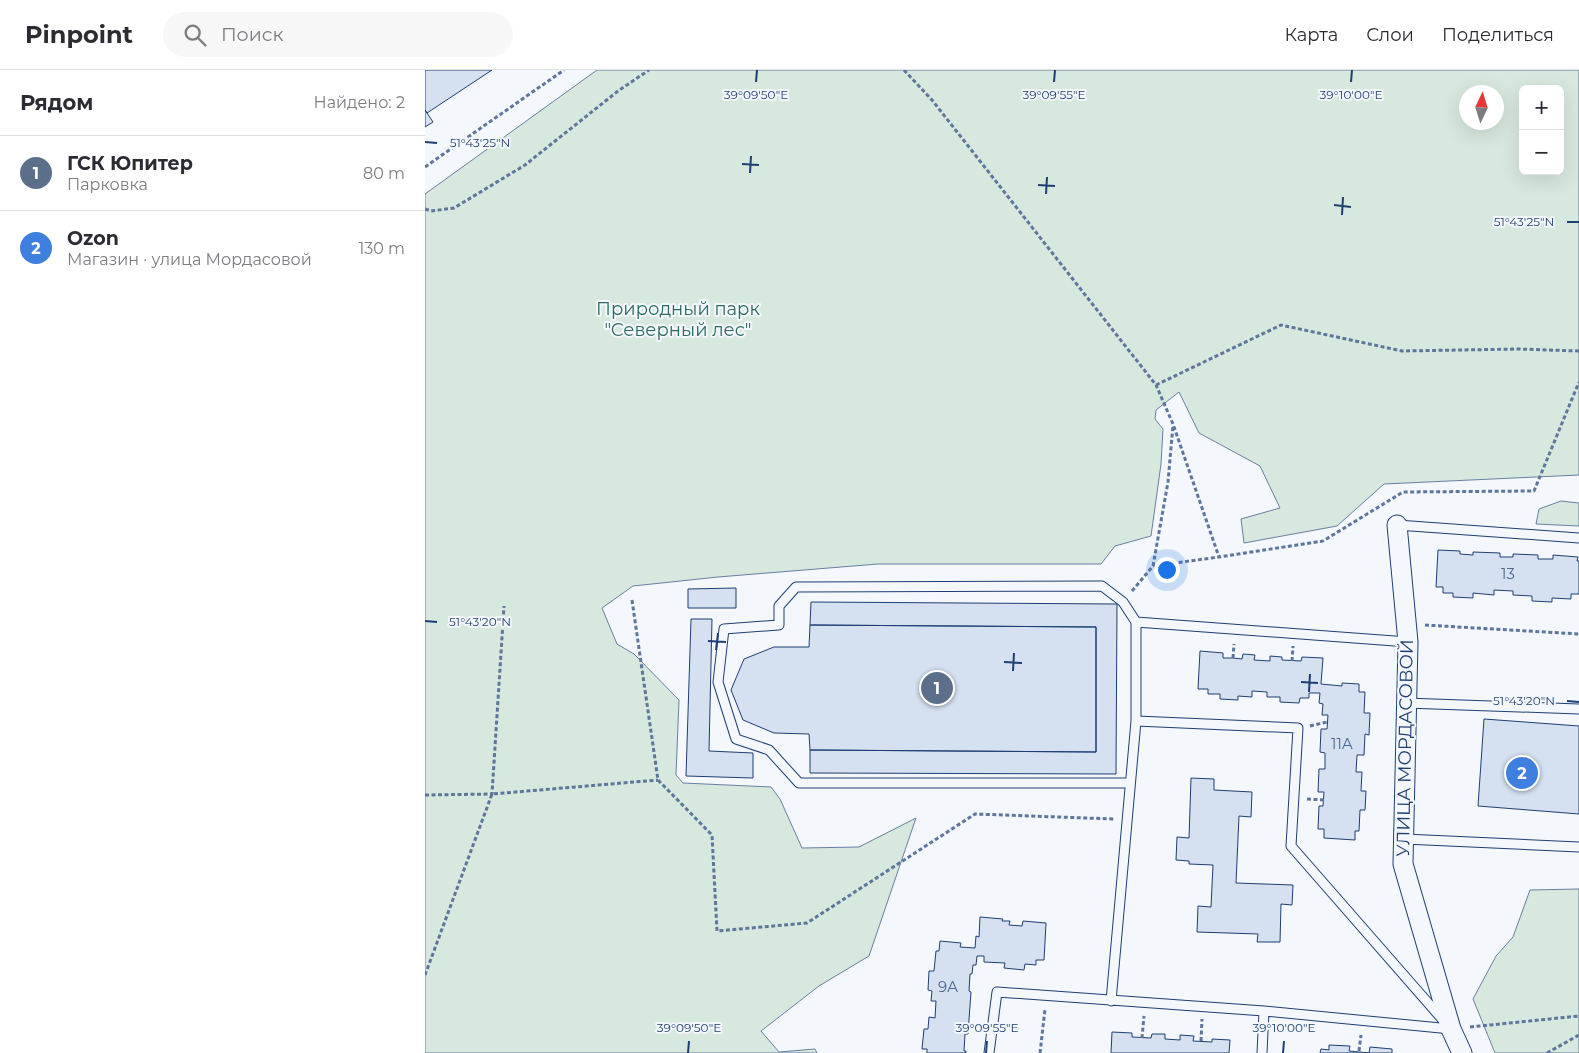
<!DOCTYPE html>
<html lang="ru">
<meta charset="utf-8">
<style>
body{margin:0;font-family:Montserrat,sans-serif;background:#f7f7f7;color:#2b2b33}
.controls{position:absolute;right:15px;top:15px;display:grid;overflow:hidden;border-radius:8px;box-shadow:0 5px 20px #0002}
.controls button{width:45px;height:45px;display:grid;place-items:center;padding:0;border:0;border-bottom:1px solid #e1e1e2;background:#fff;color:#2b2b33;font:25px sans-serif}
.compass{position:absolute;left:1034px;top:15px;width:45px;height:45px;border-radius:50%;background:#fff;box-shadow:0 5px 20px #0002;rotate:4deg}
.you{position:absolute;left:741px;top:499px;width:18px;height:18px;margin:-12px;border:4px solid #fff;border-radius:50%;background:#1a73e8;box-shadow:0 0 0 8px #1a73e833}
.badge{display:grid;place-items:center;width:32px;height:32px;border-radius:50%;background:#db2777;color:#fff;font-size:16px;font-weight:700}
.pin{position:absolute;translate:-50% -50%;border:2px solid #fff;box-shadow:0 1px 5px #0006}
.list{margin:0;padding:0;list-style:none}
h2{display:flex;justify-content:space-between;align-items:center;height:65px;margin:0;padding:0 20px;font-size:21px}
h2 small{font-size:16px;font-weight:400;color:#7c7c81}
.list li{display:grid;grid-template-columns:32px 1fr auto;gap:15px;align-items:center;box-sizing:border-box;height:75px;padding:0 20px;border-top:1px solid #e1e1e2}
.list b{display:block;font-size:19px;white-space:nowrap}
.list p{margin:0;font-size:16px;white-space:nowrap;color:#7c7c81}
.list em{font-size:16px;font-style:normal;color:#7c7c81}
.icon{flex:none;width:28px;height:28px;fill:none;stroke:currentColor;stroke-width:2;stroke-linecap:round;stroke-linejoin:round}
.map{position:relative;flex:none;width:1154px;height:983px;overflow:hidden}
header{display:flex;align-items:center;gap:30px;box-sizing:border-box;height:70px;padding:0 25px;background:#fff;border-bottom:1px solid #e1e1e2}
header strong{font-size:24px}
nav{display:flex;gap:28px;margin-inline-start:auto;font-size:18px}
.search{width:350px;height:45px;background:#f7f7f7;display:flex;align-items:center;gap:12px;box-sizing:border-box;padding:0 18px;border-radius:28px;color:#7c7c81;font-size:19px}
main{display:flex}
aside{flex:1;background:#fff}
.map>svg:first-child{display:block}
.green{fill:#d7e8df;stroke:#687fa3;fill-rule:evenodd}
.building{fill:#d5e0f0;stroke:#1d3f73}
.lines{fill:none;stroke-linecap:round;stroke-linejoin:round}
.lane-casing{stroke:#1d3f73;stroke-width:11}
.street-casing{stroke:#1d3f73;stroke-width:21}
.path{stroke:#5e769c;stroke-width:3;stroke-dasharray:4 2.5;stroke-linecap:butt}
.lane{stroke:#f4f7fb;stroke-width:9}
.street{stroke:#f4f7fb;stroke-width:19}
.ticks{fill:none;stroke:#1d3f73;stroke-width:2}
.labels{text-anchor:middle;stroke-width:4;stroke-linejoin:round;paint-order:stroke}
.number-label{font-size:15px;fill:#4b6792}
.park-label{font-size:18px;fill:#2c6c60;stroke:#f4f7fb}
.street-label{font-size:18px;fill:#1d3f73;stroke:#f4f7fb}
.ticks-label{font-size:12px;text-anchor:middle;fill:#1d3f73;stroke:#f4f7fb;stroke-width:4;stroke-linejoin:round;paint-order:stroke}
</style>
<header>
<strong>Pinpoint</strong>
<div class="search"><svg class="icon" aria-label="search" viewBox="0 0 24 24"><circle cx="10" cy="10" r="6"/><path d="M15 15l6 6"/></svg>Поиск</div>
<nav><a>Карта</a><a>Слои</a><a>Поделиться</a></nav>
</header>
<main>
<aside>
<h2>Рядом<small>Найдено: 2</small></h2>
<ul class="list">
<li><span class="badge" style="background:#5c6f8a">1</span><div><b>ГСК Юпитер</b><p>Парковка</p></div><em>80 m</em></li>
<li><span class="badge" style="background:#3f7fe0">2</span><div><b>Ozon</b><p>Магазин · улица Мордасовой</p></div><em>130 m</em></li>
</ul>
</aside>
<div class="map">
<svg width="1154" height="983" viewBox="0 0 1154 983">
<rect width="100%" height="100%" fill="#f4f7fb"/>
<!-- green -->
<path class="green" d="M 172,0 L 1154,0 L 1154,405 L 959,414 L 912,456 L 819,473 L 816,449 L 855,438 L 835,396 L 774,363 L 754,322 L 731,340 L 730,349 L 738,359 L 736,394 L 726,466 L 690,476 L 676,494 L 453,494 L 293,507 L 208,516 L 177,538 L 192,574 L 209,584 L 254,630 L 251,705 L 258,713 L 346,717 L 355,729 L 377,778 L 434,777 L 491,748 L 444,886 L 394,916 L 336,961 L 354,982 L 390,979 L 392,983 L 0,983 L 0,124 ZM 1098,19 L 1135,19 L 1135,101 L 1098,101 ZM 1072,22 L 1072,52 L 1042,52 L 1042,22 Z
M 1136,431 L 1154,433 L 1154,456 L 1111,454 L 1114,439 Z
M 1154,819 L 1154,983 L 1070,983 L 1048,929 L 1071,886 L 1088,867 L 1105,820 Z"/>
<!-- building -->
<path class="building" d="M 0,0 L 67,0 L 2,43 L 0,40 Z
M 0,40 L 8,52 L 0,57 Z
M 1013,480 L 1035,481 L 1035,484 L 1048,485 L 1048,482 L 1075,483 L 1075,487 L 1088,487 L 1088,484 L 1113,485 L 1113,489 L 1128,489 L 1128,485 L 1153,487 L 1152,491 L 1154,491 L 1154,524 L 1146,524 L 1146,529 L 1127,528 L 1127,532 L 1107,531 L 1107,526 L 1088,525 L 1088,521 L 1069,520 L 1069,525 L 1048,523 L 1048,528 L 1028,527 L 1028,523 L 1018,523 L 1018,517 L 1011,517 Z
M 311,518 L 311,538 L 263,538 L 263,519 Z
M 386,532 L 692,534 L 691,704 L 385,703 L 385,680 L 671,682 L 671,557 L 385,555 Z
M 266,549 L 287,549 L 284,681 L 328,683 L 328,708 L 261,706 Z
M 385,555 L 671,557 L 671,682 L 385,680 L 384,664 L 349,663 L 318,650 L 306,620 L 319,589 L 349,577 L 384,577 Z
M 775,581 L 798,583 L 798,588 L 808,588 L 817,589 L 818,584 L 830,585 L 829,590 L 845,591 L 845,586 L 857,587 L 857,590 L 876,591 L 877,587 L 898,588 L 896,614 L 917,616 L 917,613 L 934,614 L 934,622 L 940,622 L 939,643 L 945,643 L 944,665 L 940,664 L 939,685 L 932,685 L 931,702 L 937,702 L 936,721 L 941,721 L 940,740 L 935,740 L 934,761 L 930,761 L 930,770 L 899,768 L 899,759 L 893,759 L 894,736 L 898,736 L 899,722 L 893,722 L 894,699 L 900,699 L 900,683 L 895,682 L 896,659 L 902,659 L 903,645 L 897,645 L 898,634 L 894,633 L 895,623 L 884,623 L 884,628 L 875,628 L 874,633 L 855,632 L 855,627 L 842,627 L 842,622 L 827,621 L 827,627 L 813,626 L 813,630 L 795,629 L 795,624 L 783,624 L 783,619 L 773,619 Z
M 1059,649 L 1154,656 L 1154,744 L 1053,736 Z
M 766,708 L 789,709 L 789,720 L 827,722 L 826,747 L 814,746 L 811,813 L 868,815 L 867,835 L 856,834 L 855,872 L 832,872 L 833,864 L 772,862 L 773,836 L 786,837 L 788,795 L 764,794 L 764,791 L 751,790 L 752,767 L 764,768 Z
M 555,847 L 578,849 L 577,851 L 585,851 L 584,855 L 597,856 L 598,851 L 621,853 L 619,890 L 611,890 L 611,895 L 600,894 L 599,900 L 579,898 L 580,893 L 559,892 L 559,886 L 552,886 L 551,895 L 548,895 L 547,904 L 545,904 L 544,921 L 546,922 L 543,964 L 540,964 L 539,981 L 541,981 L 541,983 L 502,983 L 502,979 L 497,979 L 499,959 L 503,959 L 504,947 L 510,948 L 511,931 L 506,931 L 507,921 L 503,920 L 504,901 L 509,901 L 511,881 L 514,881 L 515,871 L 536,873 L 535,877 L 550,878 L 551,866 L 554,867 Z
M 687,962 L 707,963 L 707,967 L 726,968 L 727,964 L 740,964 L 740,969 L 755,970 L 755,965 L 769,966 L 768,971 L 787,972 L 787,969 L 805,970 L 804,983 L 686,983 Z
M 904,975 L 925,976 L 924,981 L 944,983 L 945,977 L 967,979 L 967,983 L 895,983 L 896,979 L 904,980 Z"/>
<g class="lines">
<defs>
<path id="lane" d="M 972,455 L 1154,468
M 711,552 L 983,572
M 980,633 L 1154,639
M 705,713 L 374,713 L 344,680 L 311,669 L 293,612 L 299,559 L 354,555 L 354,536 L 371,517 L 677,516 L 698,532 L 711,552 L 711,651 L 873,658 L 866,776 L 1018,950
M 979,769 L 1154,777
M 686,931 L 711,651
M 564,983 L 572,922 L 839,941 L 1026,959
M 837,983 L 839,941"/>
<path id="street" d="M 972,455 L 983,572 L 978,794 L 1026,959 L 1037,983"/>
</defs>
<!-- lane casing -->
<use href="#lane" class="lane-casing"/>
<!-- street casing -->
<use href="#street" class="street-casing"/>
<!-- path -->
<path class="path" d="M 479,0 L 507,30 L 731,315 L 748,354 L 794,487 L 898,471 L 978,422 L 1109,421 L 1154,312
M 0,97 L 139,0
M 0,139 L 6,141 L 29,138 L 100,95 L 193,21 L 224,0
M 731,315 L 856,255 L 977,281 L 1094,279 L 1154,281
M 728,496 L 743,412 L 748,355
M 707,521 L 728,496 L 794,487
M 207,530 L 233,710 L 287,765 L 292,861 L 382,853 L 550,744 L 689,749
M 1000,555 L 1154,564
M 808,588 L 809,574
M 867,591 L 868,576
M 885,656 L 902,652
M 0,725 L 67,724 L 79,536
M 882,729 L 899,730
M 0,905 L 67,724 L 233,710
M 1045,957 L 1154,946
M 717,968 L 719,946
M 776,971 L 777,949
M 934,981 L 936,965
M 615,983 L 620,939
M 1122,983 L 1154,965"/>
<!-- lane -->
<use href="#lane" class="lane"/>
<!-- street -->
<use href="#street" class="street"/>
</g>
<!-- ticks -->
<path class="ticks" d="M 331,12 L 332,0M 629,12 L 630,0M 926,12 L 927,0M 0,72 L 12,73M 317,94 L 334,95M 325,103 L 326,86M 613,115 L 630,116M 621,124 L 622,107M 909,135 L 926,137M 917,145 L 918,127M 1142,152 L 1154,152M 0,551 L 12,552M 283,571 L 301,572M 291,580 L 293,563M 579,592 L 597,593M 588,601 L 589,583M 876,612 L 893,613M 884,622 L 885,604M 1142,631 L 1154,632M 263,983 L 264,971M 561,983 L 562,971M 858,983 L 859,971"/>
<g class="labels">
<!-- number labels -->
<g class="number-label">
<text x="1083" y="509">13</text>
<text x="917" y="679">11А</text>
<text x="523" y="922">9А</text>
</g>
<!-- park labels -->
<g class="park-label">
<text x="253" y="245">Природный парк<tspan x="253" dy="21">"Северный лес"</tspan></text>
</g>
<!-- street labels -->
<g class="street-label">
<text transform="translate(980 678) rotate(-89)" y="6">УЛИЦА МОРДАСОВОЙ</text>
</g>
</g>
<g class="ticks-label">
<text x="331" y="29">39°09'50"E</text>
<text x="629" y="29">39°09'55"E</text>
<text x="926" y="29">39°10'00"E</text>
<text x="55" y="77">51°43'25"N</text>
<text x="1099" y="156">51°43'25"N</text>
<text x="55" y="556">51°43'20"N</text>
<text x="1099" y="635">51°43'20"N</text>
<text x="264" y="962">39°09'50"E</text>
<text x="562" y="962">39°09'55"E</text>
<text x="859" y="962">39°10'00"E</text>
</g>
</svg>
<div class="controls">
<button>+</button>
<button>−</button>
</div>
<svg class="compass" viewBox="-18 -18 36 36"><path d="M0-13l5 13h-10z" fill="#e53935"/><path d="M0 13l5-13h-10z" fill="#7c7c81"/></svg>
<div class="you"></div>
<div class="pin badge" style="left:512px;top:618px;background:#5c6f8a">1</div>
<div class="pin badge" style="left:1097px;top:703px;background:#3f7fe0">2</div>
</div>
</main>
